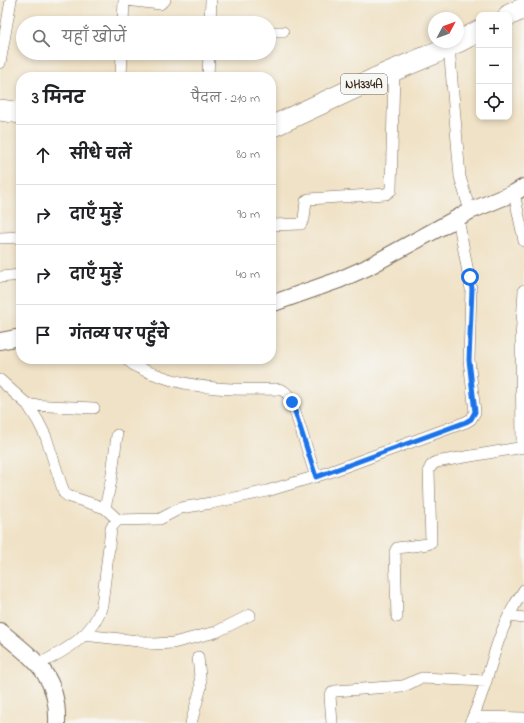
<!DOCTYPE html>
<html lang="hi">
<meta charset="utf-8">
<style>
body{margin:0;font-family:"Indie Flower","Playpen Sans Deva",sans-serif;background:#f6f6f6;color:#202124}
.controls{position:absolute;right:12px;top:12px;display:grid;overflow:hidden;border-radius:8px;box-shadow:0 2px 6px #0003}
.controls button{width:36px;height:36px;display:grid;place-items:center;padding:0;border:0;border-bottom:1px solid #e0e0e0;background:#fff;color:#202124;font:20px sans-serif}
.compass{position:absolute;left:428px;top:12px;width:36px;height:36px;border-radius:50%;background:#fff;box-shadow:0 2px 6px #0003;rotate:49deg}
.stop{position:absolute;width:12px;height:12px;margin:-9px;border:3px solid #1a73e8;border-radius:50%;background:#fff}
.stop.end{background:#1a73e8;border-color:#fff;box-shadow:0 1px 4px #0008}
.list{margin:0;padding:0;list-style:none}
h2{display:flex;justify-content:space-between;align-items:center;height:52px;margin:0;padding:0 16px;font-size:17px}
h2 small{font-size:13px;font-weight:400;color:#757577}
.list li{display:grid;grid-template-columns:26px 1fr auto;gap:12px;align-items:center;box-sizing:border-box;height:60px;padding:0 16px;border-top:1px solid #e0e0e0}
.list b{display:block;font-size:15px;white-space:nowrap}
.list em{font-size:13px;font-style:normal;color:#757577}
.icon{flex:none;width:22px;height:22px;fill:none;stroke:currentColor;stroke-width:2;stroke-linecap:round;stroke-linejoin:round}
.map{position:relative;flex:none;width:524px;height:723px;overflow:hidden}
.search{position:absolute;background:#fff;box-shadow:0 2px 6px #0003;left:16px;top:16px;width:260px;height:44px;display:flex;align-items:center;gap:10px;box-sizing:border-box;padding:0 14px;border-radius:22px;color:#757577;font-size:15px}
.panel{position:absolute;background:#fff;box-shadow:0 2px 6px #0003;left:16px;top:72px;width:260px;height:292px;border-radius:16px}
.map>svg:first-child{display:block}
.lines{fill:none;stroke-linecap:round;stroke-linejoin:round}
.street-casing{stroke:#7a6a59;stroke-width:12}
.secondary-casing{stroke:#7a6a59;stroke-width:18}
.highway-casing{stroke:#7a6a59;stroke-width:22}
.street{stroke:#fff;stroke-width:11}
.secondary{stroke:#fff;stroke-width:16}
.highway{stroke:#fff;stroke-width:21}
.route{stroke:#1a73e8;stroke-width:5}
.labels{text-anchor:middle;stroke-width:3;stroke-linejoin:round;paint-order:stroke}
.shield{fill:#f6f6f2;stroke:#73675e;stroke-width:1}
.shield-label{font-size:12px;font-weight:bold;fill:#3b2a1e}
</style>
<div class="map">
<svg width="524" height="723" viewBox="0 0 524 723">
<rect width="100%" height="100%" fill="#f6f6f2"/>
<filter id="ink" filterUnits="userSpaceOnUse"><feTurbulence type="fractalNoise" baseFrequency=".025" numOctaves="2"/><feDisplacementMap in="SourceGraphic" scale="8" xChannelSelector="R" yChannelSelector="G"/><feConvolveMatrix kernelMatrix="1 2 1 2 8 2 1 2 1" color-interpolation-filters="sRGB"/></filter>
<filter id="wash" filterUnits="userSpaceOnUse"><feTurbulence type="fractalNoise" baseFrequency=".012" numOctaves="4" result="noise"/><feDisplacementMap in="SourceGraphic" scale="16" xChannelSelector="R" yChannelSelector="G"/><feGaussianBlur stdDeviation="0.9" result="paint"/><feColorMatrix in="noise" values="0 0 0 0 0 0 0 0 0 0 0 0 0 0 0 0 0 1.4 0 .05"/><feComposite in="paint" operator="in"/></filter>
<g filter="url(#wash)">
<rect width="100%" height="100%" fill="#f0e2c6"/>
</g>
<g filter="url(#ink)">
<g class="lines">
<defs>
<path id="street" d="M 126,0 L 160,4 L 165,0
M 123,23 L 124,0
M 210,23 L 211,0
M 269,32 L 283,32
M 449,46 L 460,177 L 470,211
M 0,63 L 11,0
M 121,77 L 122,53
M 208,77 L 209,53
M 514,193 L 524,241
M 271,225 L 301,224 L 304,219 L 306,201 L 309,199 L 386,194 L 391,190 L 394,71
M 0,238 L 21,237
M 0,277 L 21,275
M 127,359 C 135,368 146,371 157,375 C 198,390 233,390 276,389 C 285,389 289,395 292,402 L 316,477
M 0,380 L 28,405 L 38,421 L 46,437 L 64,493 L 68,496 L 105,508 L 118,520
M 28,405 L 94,408
M 522,447 L 521,339 L 524,290
M 105,508 L 111,481 L 117,435
M 509,616 L 524,618
M 397,617 L 395,552 L 397,548 L 428,544 L 431,542 L 429,470 L 431,466 L 436,462 L 524,447
M 83,635 L 139,641 L 153,644 L 173,643 L 216,632 L 250,615
M 39,664 C 65,651 94,635 102,605 L 111,529 L 113,525 L 118,520 L 160,519 L 181,508 L 211,503 L 267,491 L 327,473 L 466,422 L 471,419 L 475,412 L 469,360 L 471,289 L 458,218
M 473,717 L 524,718
M 191,723 L 201,687 L 198,657
M 332,723 L 330,696 L 332,693 L 335,691 L 402,686 C 409,685 414,680 422,678 L 486,681
M 470,723 C 483,697 489,669 498,642 C 504,624 513,606 524,590"/>
<path id="secondary" d="M 271,304 L 339,280 L 366,268 L 470,211 L 514,193 L 524,187
M 0,341 L 21,337
M 0,631 C 33,658 59,675 57,723"/>
<path id="highway" d="M 509,15 L 524,8
M 458,42 L 479,31
M 0,110 L 21,113
M 271,127 L 385,74 L 433,54 L 457,42"/>
</defs>
<!-- street casing -->
<use href="#street" class="street-casing"/>
<!-- secondary casing -->
<use href="#secondary" class="secondary-casing"/>
<!-- highway casing -->
<use href="#highway" class="highway-casing"/>
<!-- street -->
<use href="#street" class="street"/>
<!-- secondary -->
<use href="#secondary" class="secondary"/>
<!-- highway -->
<use href="#highway" class="highway"/>
</g>
</g>
<g class="lines" filter="url(#ink)">
<!-- route -->
<path class="route" d="M 292,402 L 316,477 L 466,422 L 471,419 L 475,412 L 469,360 L 472,289 L 470,277"/>
</g>
<g class="labels">
<!-- shield labels -->
<rect class="shield" x="341" y="74" width="46" height="20" rx="3"/>
<g class="shield-label">
<text x="364" y="88">NH334A</text>
</g>
</g>
</svg>
<div class="controls">
<button>+</button>
<button>−</button>
<button><svg class="icon" aria-label="locate" viewBox="0 0 24 24"><circle cx="12" cy="12" r="6"/><path d="M12 2v4M12 18v4M2 12h4M18 12h4"/></svg></button>
</div>
<svg class="compass" viewBox="-18 -18 36 36"><path d="M0-13l5 13h-10z" fill="#e53935"/><path d="M0 13l5-13h-10z" fill="#757577"/></svg>
<div class="stop" style="left:470px;top:277px"></div>
<div class="stop end" style="left:292px;top:402px"></div>
<div class="search"><svg class="icon" aria-label="search" viewBox="0 0 24 24"><circle cx="10" cy="10" r="6"/><path d="M15 15l6 6"/></svg>यहाँ खोजें</div>
<section class="panel">
<h2>3 मिनट<small>पैदल · 210 m</small></h2>
<ul class="list">
<li><svg class="icon" aria-label="ahead" viewBox="0 0 24 24"><path d="M12 20V5M6 11l6-6 6 6"/></svg><div><b>सीधे चलें</b></div><em>80 m</em></li>
<li><svg class="icon" aria-label="right" viewBox="0 0 24 24"><path d="M7 20v-9h11M14 6l5 5-5 5"/></svg><div><b>दाएँ मुड़ें</b></div><em>90 m</em></li>
<li><svg class="icon" aria-label="right" viewBox="0 0 24 24"><path d="M7 20v-9h11M14 6l5 5-5 5"/></svg><div><b>दाएँ मुड़ें</b></div><em>40 m</em></li>
<li><svg class="icon" aria-label="arrive" viewBox="0 0 24 24"><path d="M6 21V4h12l-3 4 3 4H6"/></svg><div><b>गंतव्य पर पहुँचे</b></div></li>
</ul>
</section>
</div>
